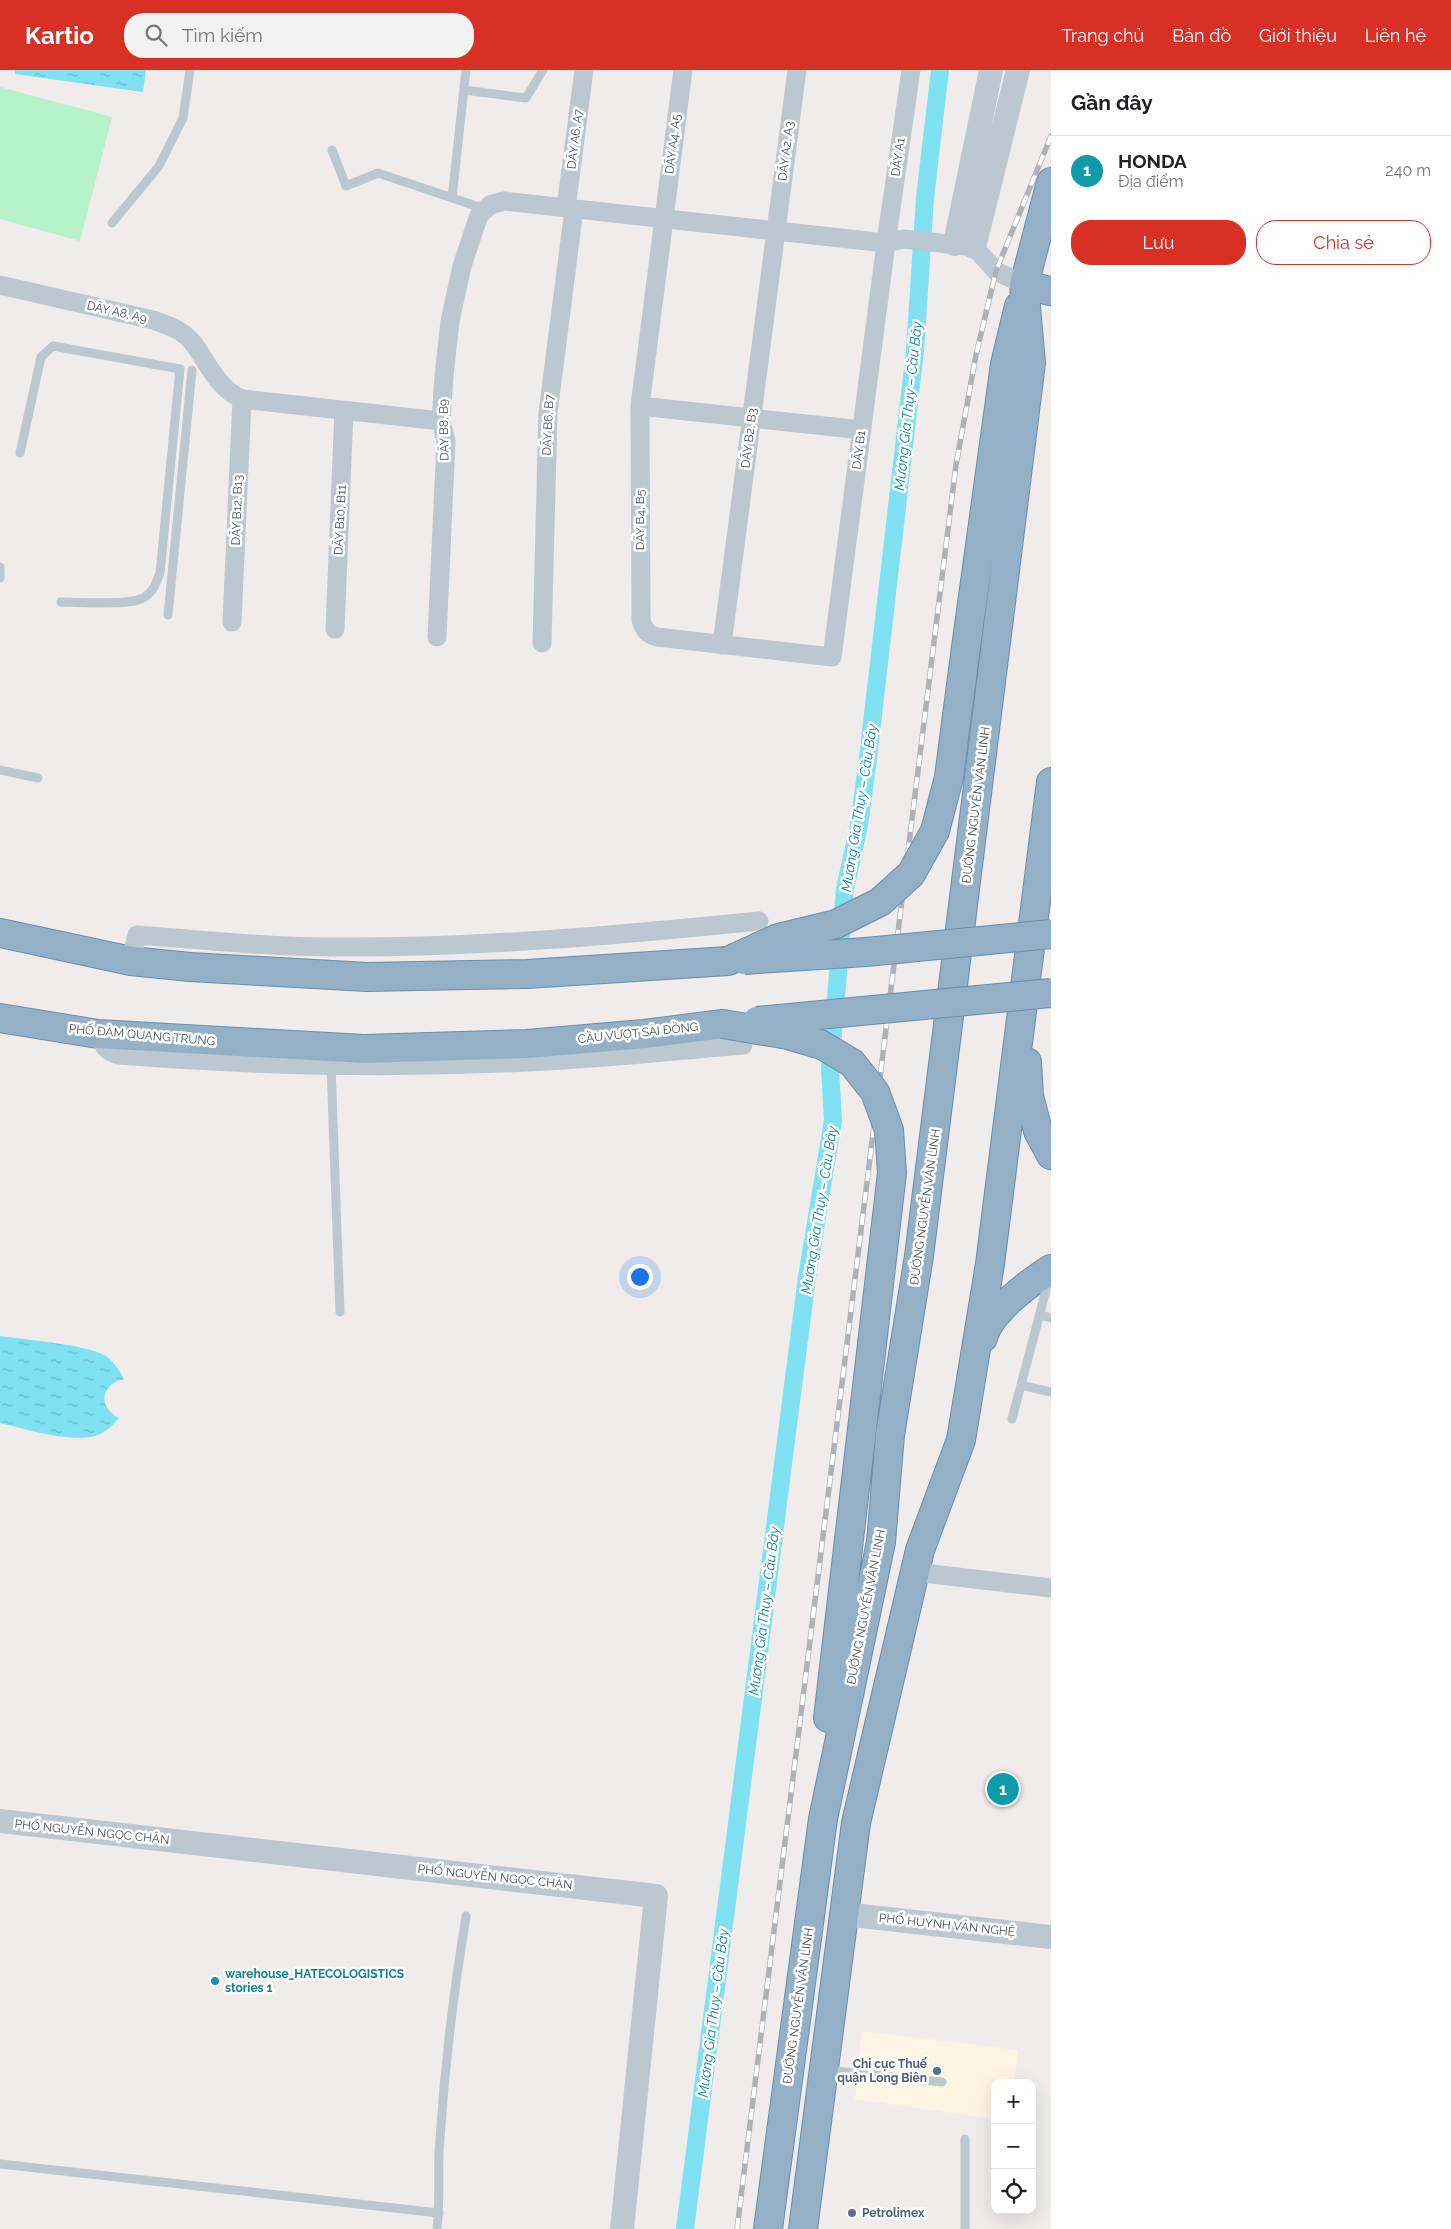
<!DOCTYPE html>
<html lang="vi">
<meta charset="utf-8">
<style>
body{margin:0;font-family:Raleway,sans-serif;background:#f2f2f2;color:#202124}
.controls{position:absolute;right:15px;bottom:15px;display:grid;overflow:hidden;border-radius:10px;box-shadow:0 5px 20px #0002}
.controls button{width:45px;height:45px;display:grid;place-items:center;padding:0;border:0;border-bottom:1px solid #e0e0e0;background:#fff;color:#202124;font:25px sans-serif}
.you{position:absolute;left:639px;top:1206px;width:18px;height:18px;margin:-12px;border:4px solid #fff;border-radius:50%;background:#1a73e8;box-shadow:0 0 0 8px #1a73e833}
.badge{display:grid;place-items:center;width:32px;height:32px;border-radius:50%;background:#d93025;color:#fff;font-size:16px;font-weight:700}
.pin{position:absolute;translate:-50% -50%;border:2px solid #fff;box-shadow:0 1px 5px #0006}
.list{margin:0;padding:0;list-style:none}
h2{display:flex;justify-content:space-between;align-items:center;height:65px;margin:0;padding:0 20px;font-size:21px}
h2 small{font-size:16px;font-weight:400;color:#757577}
.list li{display:grid;grid-template-columns:32px 1fr auto;gap:15px;align-items:center;box-sizing:border-box;height:70px;padding:0 20px;border-top:1px solid #e0e0e0}
.list b{display:block;font-size:19px;white-space:nowrap}
.list p{margin:0;font-size:16px;white-space:nowrap;color:#757577}
.list em{font-size:16px;font-style:normal;color:#757577}
.actions{display:flex;gap:10px;padding:15px 20px}
.actions a{flex:1;padding:11px 0;border:1px solid #d93025;border-radius:20px;text-align:center;font-size:18px;color:#d93025}
.actions .main{background:#d93025;color:#fff}
.icon{flex:none;width:28px;height:28px;fill:none;stroke:currentColor;stroke-width:2;stroke-linecap:round;stroke-linejoin:round}
.map{position:relative;flex:none;width:1051px;height:2159px;overflow:hidden}
header{display:flex;align-items:center;gap:30px;box-sizing:border-box;height:70px;padding:0 25px;background:#d93025;color:#fff}
header strong{font-size:24px}
nav{display:flex;gap:28px;margin-inline-start:auto;font-size:18px}
.search{width:350px;height:45px;background:#f2f2f2;display:flex;align-items:center;gap:12px;box-sizing:border-box;padding:0 18px;border-radius:20px;color:#757577;font-size:19px}
main{display:flex}
aside{flex:1;background:#fff}
.map>svg:first-child{display:block}
.commercial{fill:#fdf4e3}
.green{fill:#b6f2ca}
.water{fill:url(#water-ripples)}
.lines{fill:none;stroke-linecap:round;stroke-linejoin:round}
.canal{stroke:#7fe1f2;stroke-width:18}
.trunk-casing{stroke:#6b8eac;stroke-width:30}
.service{stroke:#bbc8d0;stroke-width:9}
.minor{stroke:#bbc8d0;stroke-width:19}
.tertiary{stroke:#bbc8d0;stroke-width:24}
.trunk{stroke:#94b0c7;stroke-width:28}
.rail-casing{stroke:#aeb2b8;stroke-width:5.5}
.rail{stroke:#fff;stroke-width:4;stroke-dasharray:11;stroke-linecap:butt}
.trunk-bridge-casing{stroke:#6b8eac;stroke-width:30;stroke-linecap:butt}
.trunk-bridge{stroke:#94b0c7;stroke-width:28}
.culture-dot{fill:#0f9aa8;stroke:#fff;stroke-width:2}
.service-dot{fill:#5c6f8a;stroke:#fff;stroke-width:2}
.labels{text-anchor:middle;stroke-width:5;stroke-linejoin:round;paint-order:stroke}
.street-label{font-size:12px;fill:#43515b;stroke:#fff}
.culture-label{font-size:12px;font-weight:bold;fill:#0d838f;stroke:#fff;text-anchor:start}
.service-label{font-size:12px;font-weight:bold;fill:#4e5e75;stroke:#fff;text-anchor:end}
.water-label{font-size:14px;font-style:italic;fill:#038299;stroke:#fff}
</style>
<header>
<strong>Kartio</strong>
<div class="search"><svg class="icon" aria-label="search" viewBox="0 0 24 24"><circle cx="10" cy="10" r="6"/><path d="M15 15l6 6"/></svg>Tìm kiếm</div>
<nav><a>Trang chủ</a><a>Bản đồ</a><a>Giới thiệu</a><a>Liên hệ</a></nav>
</header>
<main>
<div class="map">
<svg width="1051" height="2159" viewBox="0 0 1051 2159">
<defs>
<pattern id="water-ripples" width="26" height="14" patternUnits="userSpaceOnUse" patternTransform="scale(1.25)"><rect width="26" height="14" fill="#7fe1f2"/><path d="M2 4q2-2 4 0t4 0M15 11q2-2 4 0t4 0" fill="none" stroke="#6ab9c7"/></pattern>
</defs>
<rect width="100%" height="100%" fill="#f0ecec"/>
<!-- commercial -->
<path class="commercial" d="M 862,1961 L 1018,1980 L 1014,2013 L 995,2013 L 995,2049 L 855,2029 Z"/>
<!-- green -->
<path class="green" d="M 0,17 L 112,47 L 80,171 L 0,149 Z"/>
<!-- water -->
<path class="water" d="M 15,0 L 146,0 L 143,22 L 15,4 Z
M 0,1266 C 25,1270 84,1274 104,1285 C 113,1290 119,1300 124,1309 C 100,1314 98,1338 119,1348 C 113,1355 106,1362 98,1365 C 72,1374 26,1359 0,1353 Z"/>
<g class="lines">
<!-- canal -->
<path class="canal" d="M 685,2159 L 807,1207 L 833,1050 L 830,999 L 845,819 L 859,755 L 868,688 L 915,281 L 925,128 L 940,0"/>
<defs>
<path id="trunk" d="M 1024,215 L 1051,221
M 966,577 L 1005,294 L 1019,236
M 0,863 L 131,891 L 190,897 L 367,907 L 527,904 L 728,891
M 0,948 L 98,964 L 364,979 L 527,974 L 644,964 L 723,954
M 1027,992 L 1029,1026 L 1038,1061 L 1051,1085
M 983,1268 C 989,1242 1029,1213 1051,1199
M 828,1648 L 872,1274
M 768,2159 L 823,1749 L 881,1472 L 890,1365 L 919,1186 L 1031,293 L 1024,215 L 1051,112
M 803,2159 L 856,1753 L 920,1480 L 961,1370 L 990,1194 L 1051,712"/>
</defs>
<!-- trunk casing -->
<use href="#trunk" class="trunk-casing"/>
<!-- service -->
<path class="service" d="M 464,20 L 526,28 L 543,0
M 332,80 L 346,116 L 378,103 L 485,139
M 452,128 L 466,0
M 112,153 L 159,96 L 183,48 L 190,0
M 20,383 L 41,287 L 53,276 L 180,299 L 160,503 C 156,513 153,523 143,528 C 129,536 79,532 61,532
M 0,497 L 0,508
M 168,545 L 192,300
M 0,700 L 38,708
M 331,996 L 340,1242
M 1049,1209 L 1021,1315 L 1051,1322
M 1040,1245 L 1051,1248
M 1012,1349 L 1021,1315
M 825,2000 L 942,2012
M 0,2094 L 439,2143
M 437,2159 C 440,2133 438,2108 439,2082 C 444,2003 453,1924 466,1846
M 965,2159 L 965,2069"/>
<!-- minor -->
<path class="minor" d="M 683,0 L 640,336 L 641,550 C 644,560 647,564 657,567 L 832,587 L 886,173 L 911,0
M 566,138 L 584,0
M 0,215 L 153,250 C 167,255 183,260 193,273 C 209,294 216,317 242,329 L 441,351
M 640,336 L 862,360
M 232,552 L 242,329
M 335,559 L 344,340
M 437,567 L 446,371 L 441,351 L 444,306 L 450,251 L 462,196 L 479,145 L 490,135 L 504,131 L 886,173 L 904,169 L 974,177 L 996,201 L 1024,215
M 542,573 L 548,343 L 574,139
M 722,575 L 797,0
M 131,891 L 137,865 C 204,870 270,877 337,877 C 478,878 619,865 759,851
M 98,964 C 103,975 106,982 119,985 C 256,996 391,999 528,992 C 600,989 671,981 743,975
M 915,1502 L 1051,1518"/>
<!-- tertiary -->
<path class="tertiary" d="M 955,174 L 991,0
M 974,177 L 1018,0
M 0,1751 L 656,1826 L 622,2159
M 843,1844 L 1051,1867"/>
<!-- trunk -->
<use href="#trunk" class="trunk"/>
<defs>
<path id="rail" d="M 737,2159 L 956,395 L 976,285 L 996,201 L 1051,66"/>
</defs>
<!-- rail casing -->
<use href="#rail" class="rail-casing"/>
<!-- rail -->
<use href="#rail" class="rail"/>
<defs>
<path id="trunk-bridge" d="M 744,890 L 866,882 L 1051,864
M 728,891 L 778,868 L 836,854 L 880,832 L 911,804 L 935,761 L 949,707 L 966,577
M 757,951 L 1051,923
M 723,954 L 788,965 L 822,975 L 852,993 L 875,1022 L 889,1060 L 892,1103 L 872,1274"/>
</defs>
<!-- trunk-bridge casing -->
<use href="#trunk-bridge" class="trunk-bridge-casing"/>
<!-- trunk-bridge -->
<use href="#trunk-bridge" class="trunk-bridge"/>
</g>
<!-- markers -->
<circle class="culture-dot" cx="215" cy="1911" r="5"/>
<g class="service-dot">
<circle cx="937" cy="2001" r="5"/>
<circle cx="852" cy="2143" r="5"/>
</g>
<g class="labels">
<!-- street labels -->
<g class="street-label">
<text transform="translate(575 69) rotate(-83)" y="4">DÃY A6, A7</text>
<text transform="translate(673 74) rotate(-83)" y="4">DÃY A4, A5</text>
<text transform="translate(786 81) rotate(-83)" y="4">DÃY A2, A3</text>
<text transform="translate(898 87) rotate(-82)" y="4">DÃY A1</text>
<text transform="translate(117 242) rotate(13)" y="4">DÃY A8, A9</text>
<text transform="translate(548 355) rotate(-87)" y="4">DÃY B6, B7</text>
<text transform="translate(444 360) rotate(-91)" y="4">DÃY B8, B9</text>
<text transform="translate(749 368) rotate(-83)" y="4">DÃY B2, B3</text>
<text transform="translate(859 380) rotate(-83)" y="4">DÃY B1</text>
<text transform="translate(237 440) rotate(-88)" y="4">DÃY B12, B13</text>
<text transform="translate(340 450) rotate(-87)" y="4">DÃY B10, B11</text>
<text transform="translate(640 450) rotate(-90)" y="4">DÃY B4, B5</text>
<text transform="translate(976 735) rotate(-83)" y="4">ĐƯỜNG NGUYỄN VĂN LINH</text>
<text transform="translate(638 963) rotate(-6)" y="4">CẦU VƯỢT SÀI ĐỒNG</text>
<text transform="translate(142 965) rotate(5)" y="4">PHỐ ĐÀM QUANG TRUNG</text>
<text transform="translate(925 1137) rotate(-82)" y="4">ĐƯỜNG NGUYỄN VĂN LINH</text>
<text transform="translate(866 1537) rotate(-79)" y="4">ĐƯỜNG NGUYỄN VĂN LINH</text>
<text transform="translate(92 1762) rotate(6)" y="4">PHỐ NGUYỄN NGỌC CHÂN</text>
<text transform="translate(495 1807) rotate(6)" y="4">PHỐ NGUYỄN NGỌC CHÂN</text>
<text transform="translate(947 1855) rotate(6)" y="4">PHỐ HUỲNH VĂN NGHỆ</text>
<text transform="translate(798 1936) rotate(-82)" y="4">ĐƯỜNG NGUYỄN VĂN LINH</text>
</g>
<!-- culture labels -->
<g class="culture-label">
<text x="225" y="1908">warehouse_HATECOLOGISTICS<tspan x="225" dy="14">stories 1</tspan></text>
</g>
<!-- service labels -->
<g class="service-label">
<text x="927" y="1998">Chi cục Thuế<tspan x="927" dy="14">quận Long Biên</tspan></text>
<text x="862" y="2147" text-anchor="start">Petrolimex</text>
</g>
<!-- water labels -->
<g class="water-label">
<text transform="translate(908 336) rotate(-84)" y="5">Mương Gia Thụy – Cầu Bây</text>
<text transform="translate(859 738) rotate(-81)" y="5">Mương Gia Thụy – Cầu Bây</text>
<text transform="translate(819 1140) rotate(-81)" y="5">Mương Gia Thụy – Cầu Bây</text>
<text transform="translate(764 1541) rotate(-83)" y="5">Mương Gia Thụy – Cầu Bây</text>
<text transform="translate(713 1943) rotate(-83)" y="5">Mương Gia Thụy – Cầu Bây</text>
</g>
</g>
</svg>
<div class="controls">
<button>+</button>
<button>−</button>
<button><svg class="icon" aria-label="locate" viewBox="0 0 24 24"><circle cx="12" cy="12" r="6"/><path d="M12 2v4M12 18v4M2 12h4M18 12h4"/></svg></button>
</div>
<div class="you"></div>
<div class="pin badge" style="left:1003px;top:1719px;background:#0f9aa8">1</div>
</div>
<aside>
<h2>Gần đây<small></small></h2>
<ul class="list">
<li><span class="badge" style="background:#0f9aa8">1</span><div><b>HONDA</b><p>Địa điểm</p></div><em>240 m</em></li>
</ul>
<div class="actions"><a class="main">Lưu</a><a>Chia sẻ</a></div>
</aside>
</main>
